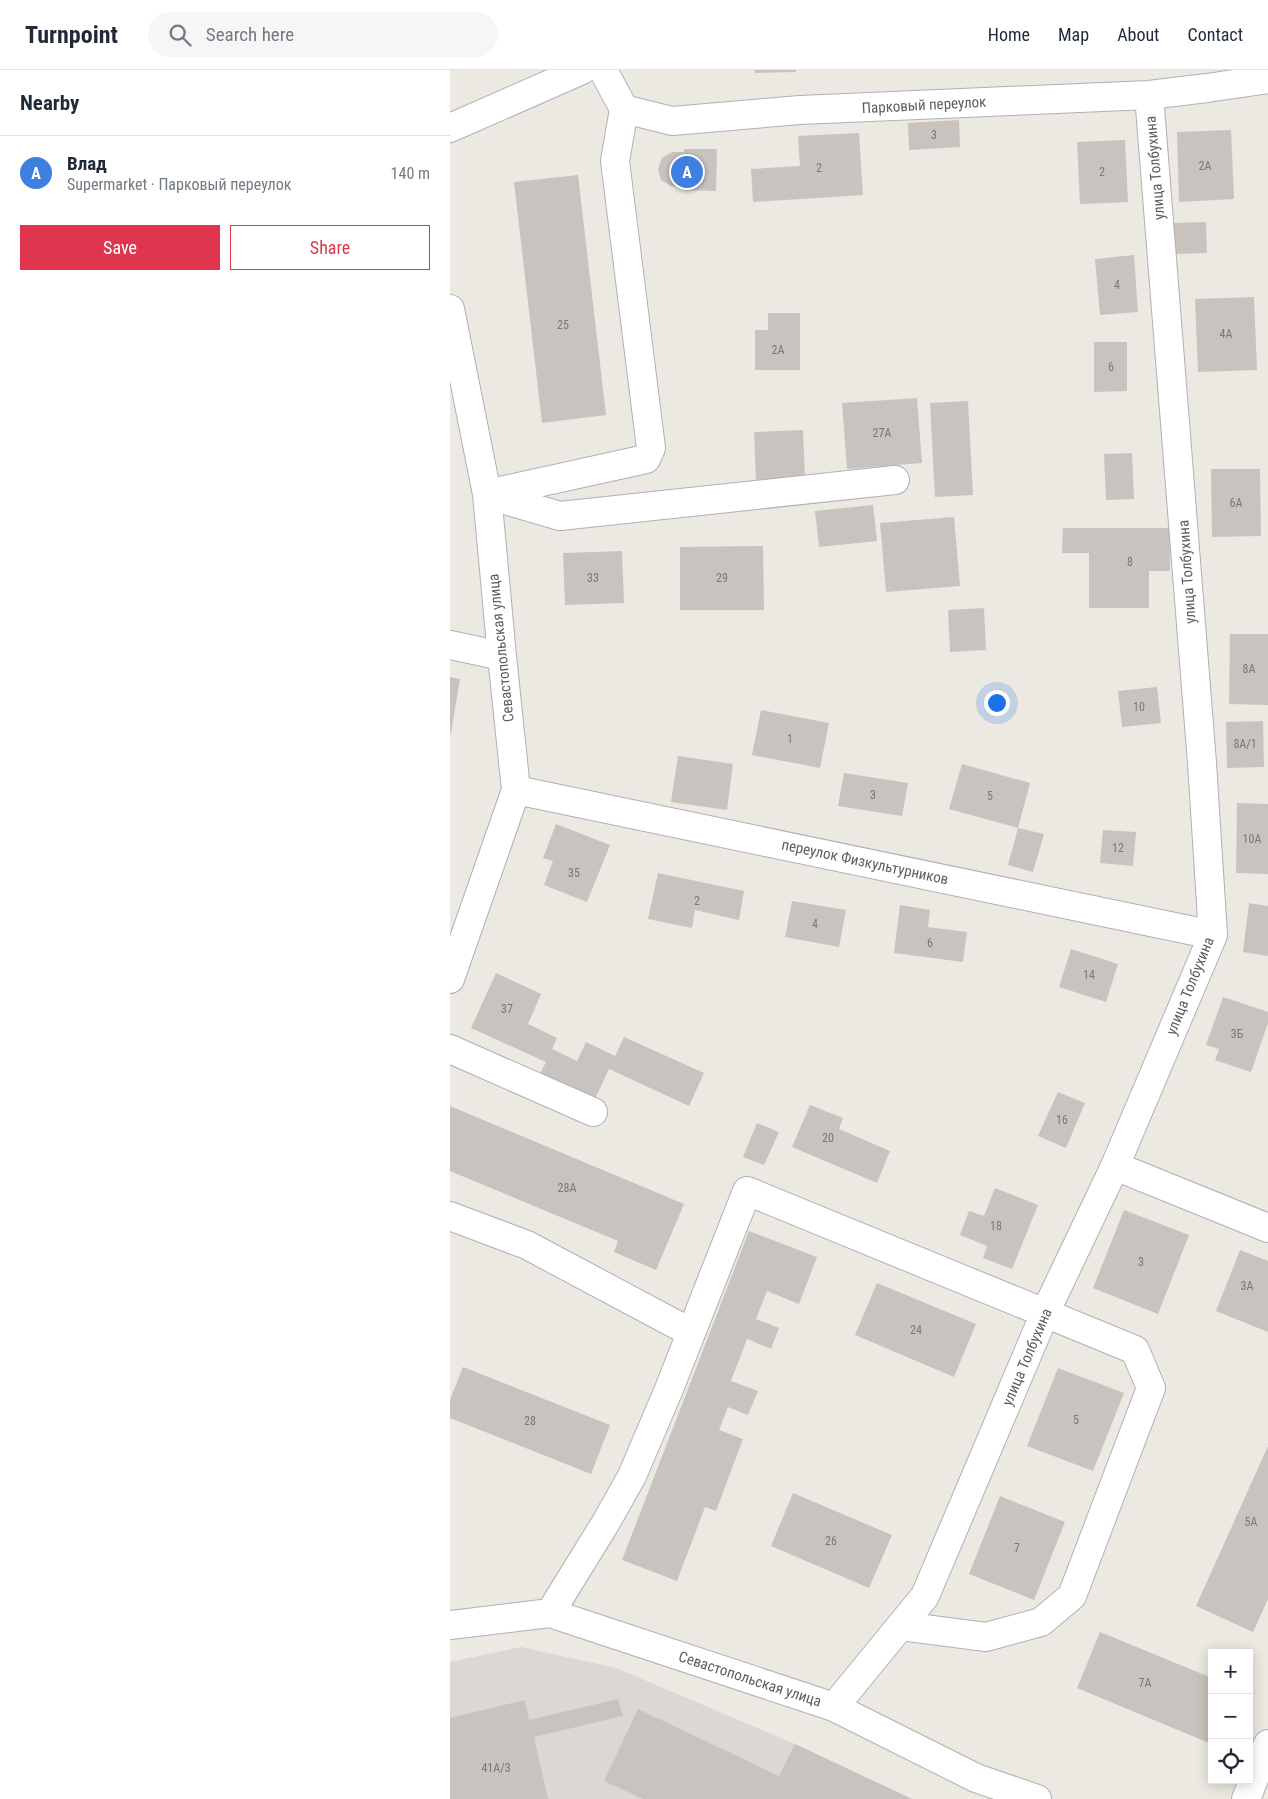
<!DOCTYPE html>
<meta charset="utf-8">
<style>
body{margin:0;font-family:"Roboto Condensed",sans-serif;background:#f6f6f7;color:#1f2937}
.controls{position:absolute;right:15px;bottom:15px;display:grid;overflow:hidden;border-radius:0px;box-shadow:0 2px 12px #0003}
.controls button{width:45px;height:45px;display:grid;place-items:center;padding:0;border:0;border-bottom:1px solid #e0e1e3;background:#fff;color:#1f2937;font:25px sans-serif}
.you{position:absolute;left:546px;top:632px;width:18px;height:18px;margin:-12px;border:4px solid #fff;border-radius:50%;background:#1a73e8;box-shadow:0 0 0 8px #1a73e833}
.badge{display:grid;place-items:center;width:32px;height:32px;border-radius:50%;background:#de364f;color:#fff;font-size:16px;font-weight:700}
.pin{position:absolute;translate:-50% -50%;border:2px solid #fff;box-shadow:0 1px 5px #0006}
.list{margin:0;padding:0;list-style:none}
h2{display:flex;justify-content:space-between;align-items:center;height:65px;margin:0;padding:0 20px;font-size:21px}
h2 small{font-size:16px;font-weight:400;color:#747a83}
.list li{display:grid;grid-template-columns:32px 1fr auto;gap:15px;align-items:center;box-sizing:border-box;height:75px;padding:0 20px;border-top:1px solid #e0e1e3}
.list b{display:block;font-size:19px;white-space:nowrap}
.list p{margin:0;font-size:16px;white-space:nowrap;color:#747a83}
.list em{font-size:16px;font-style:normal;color:#747a83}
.actions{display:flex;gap:10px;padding:15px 20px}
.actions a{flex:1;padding:11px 0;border:1px solid #de364f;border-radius:0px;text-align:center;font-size:18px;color:#de364f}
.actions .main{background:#de364f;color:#fff}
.icon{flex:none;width:28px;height:28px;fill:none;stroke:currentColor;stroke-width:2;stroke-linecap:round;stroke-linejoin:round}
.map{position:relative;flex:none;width:818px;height:1729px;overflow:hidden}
header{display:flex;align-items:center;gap:30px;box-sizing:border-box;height:70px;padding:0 25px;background:#fff;border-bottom:1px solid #e0e1e3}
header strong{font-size:24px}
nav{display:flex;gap:28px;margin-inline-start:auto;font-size:18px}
.search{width:350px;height:45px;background:#f6f6f7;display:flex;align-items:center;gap:12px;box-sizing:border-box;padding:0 18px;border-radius:28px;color:#747a83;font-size:19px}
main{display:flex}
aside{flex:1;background:#fff}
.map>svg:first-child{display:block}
.industrial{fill:#dbd7d4}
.building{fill:#c8c3bf}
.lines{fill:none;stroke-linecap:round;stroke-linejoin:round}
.minor-casing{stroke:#aeb1b4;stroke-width:30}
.minor{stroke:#fff;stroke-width:28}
.labels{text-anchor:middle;stroke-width:4.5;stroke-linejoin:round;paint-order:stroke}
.number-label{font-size:12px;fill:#767879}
.street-label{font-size:15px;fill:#5a5f62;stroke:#fff}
</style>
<header>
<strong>Turnpoint</strong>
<div class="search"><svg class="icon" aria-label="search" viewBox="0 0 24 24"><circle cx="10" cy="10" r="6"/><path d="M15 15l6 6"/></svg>Search here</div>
<nav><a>Home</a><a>Map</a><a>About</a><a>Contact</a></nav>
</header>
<main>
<aside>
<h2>Nearby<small></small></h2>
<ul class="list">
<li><span class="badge" style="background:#3f7fe0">A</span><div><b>Влад</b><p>Supermarket · Парковый переулок</p></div><em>140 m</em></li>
</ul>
<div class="actions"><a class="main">Save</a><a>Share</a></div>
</aside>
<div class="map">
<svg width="818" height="1729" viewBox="0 0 818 1729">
<rect width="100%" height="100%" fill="#ece8e2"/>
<!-- industrial -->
<path class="industrial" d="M 71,1577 L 166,1598 L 345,1674 L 462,1729 L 0,1729 L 0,1592 Z"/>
<!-- building -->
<path class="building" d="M 305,0 L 346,0 L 346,2 L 305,3 Z
M 509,50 L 510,77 L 459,80 L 458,53 Z
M 781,60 L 784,129 L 729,132 L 727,62 Z
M 409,63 L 413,125 L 303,132 L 301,99 L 350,96 L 348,66 Z
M 675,70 L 678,132 L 630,134 L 627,72 Z
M 234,79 L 267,79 L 266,121 L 233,120 L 233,117 L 221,116 L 211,110 L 208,99 L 212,88 L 222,82 L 234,82 Z
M 128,105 L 156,345 L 92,353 L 64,112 Z
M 756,152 L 757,183 L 722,184 L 721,153 Z
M 684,185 L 688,242 L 650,245 L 645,189 Z
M 804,227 L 807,300 L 748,302 L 745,229 Z
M 318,243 L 350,243 L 350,300 L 305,300 L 305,260 L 318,260 Z
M 644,272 L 677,272 L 677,321 L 644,322 Z
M 467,328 L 472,393 L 397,399 L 392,333 Z
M 518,331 L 523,425 L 485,427 L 480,333 Z
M 353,360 L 355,409 L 306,412 L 304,362 Z
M 682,383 L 684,429 L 656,430 L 654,384 Z
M 761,399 L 810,399 L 811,466 L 762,467 Z
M 423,435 L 427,471 L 369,477 L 365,441 Z
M 504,447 L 510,516 L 436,522 L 430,453 Z
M 613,458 L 720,458 L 720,501 L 699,501 L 699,538 L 639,538 L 639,483 L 612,483 Z
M 313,476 L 314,540 L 230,540 L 230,477 Z
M 172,481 L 174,533 L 115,535 L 113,483 Z
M 534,538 L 536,580 L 500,582 L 498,540 Z
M 780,564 L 818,564 L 818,635 L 779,634 Z
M 0,607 L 10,609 L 1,663 L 0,663 Z
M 707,617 L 711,653 L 672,657 L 668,621 Z
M 311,640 L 379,653 L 370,698 L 302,685 Z
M 813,651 L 814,697 L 777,698 L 776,652 Z
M 228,686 L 283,694 L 277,740 L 221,732 Z
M 512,694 L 580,713 L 568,758 L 594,764 L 583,802 L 558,795 L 568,758 L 499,739 Z
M 394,703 L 458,713 L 452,746 L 388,736 Z
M 787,733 L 818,734 L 818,804 L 786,803 Z
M 106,754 L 160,775 L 137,832 L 94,815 L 103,791 L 93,788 Z
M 653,760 L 686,762 L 683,796 L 650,793 Z
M 208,803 L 294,821 L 289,850 L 245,840 L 242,858 L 198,849 Z
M 342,831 L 396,840 L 389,877 L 335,867 Z
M 799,833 L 818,836 L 818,886 L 793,882 Z
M 450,835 L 480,840 L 478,857 L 517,862 L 513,892 L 444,883 Z
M 621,879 L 668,894 L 656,932 L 609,917 Z
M 46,903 L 91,924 L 78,954 L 107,968 L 102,979 L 127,991 L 136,972 L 165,986 L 174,967 L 254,1003 L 239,1036 L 159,999 L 145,1029 L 90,1004 L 96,992 L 21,958 Z
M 773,927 L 818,942 L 818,953 L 801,1002 L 765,990 L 769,979 L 756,975 Z
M 608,1022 L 635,1033 L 616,1078 L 588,1066 Z
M 360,1035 L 393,1048 L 389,1059 L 440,1081 L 427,1113 L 342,1077 Z
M 0,1036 L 234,1134 L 206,1200 L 164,1182 L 168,1171 L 0,1101 Z
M 307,1053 L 329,1062 L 314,1095 L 293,1087 Z
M 545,1118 L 588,1135 L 562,1199 L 533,1188 L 537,1176 L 510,1165 L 519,1141 L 534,1146 Z
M 674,1140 L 739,1165 L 708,1244 L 643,1218 Z
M 299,1161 L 367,1187 L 349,1234 L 317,1221 L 306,1249 L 329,1258 L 321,1279 L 297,1269 L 281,1311 L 308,1321 L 298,1345 L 278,1337 L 269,1360 L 293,1369 L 266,1441 L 255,1437 L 227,1511 L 172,1490 Z
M 790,1180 L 818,1191 L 818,1262 L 766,1241 Z
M 427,1213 L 526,1254 L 504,1307 L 405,1265 Z
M 13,1297 L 160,1355 L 141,1404 L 0,1348 L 0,1330 Z
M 608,1298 L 674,1323 L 643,1401 L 577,1376 Z
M 818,1376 L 818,1529 L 803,1562 L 746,1536 Z
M 343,1423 L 442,1465 L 419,1518 L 321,1476 Z
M 550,1426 L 615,1452 L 584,1530 L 519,1504 Z
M 650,1562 L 762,1608 L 762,1667 L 759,1673 L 627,1618 Z
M 168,1629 L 173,1646 L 84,1667 L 98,1729 L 0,1729 L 0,1648 L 75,1630 L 79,1650 Z
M 188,1639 L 329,1706 L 345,1674 L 462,1729 L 193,1729 L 154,1711 Z"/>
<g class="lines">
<defs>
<path id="minor" d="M 153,0 L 174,39 L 222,51 L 350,40 L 699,25 L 757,18 L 818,9
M 0,58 L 132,0
M 0,239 L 37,424 L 52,586 L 66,720 L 0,909
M 37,424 L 196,389 L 201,378 L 165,91 L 174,39
M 38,425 L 110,446 L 445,410
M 0,575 L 52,586
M 66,720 L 763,865
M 0,979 L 143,1042
M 665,1096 L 818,1158
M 0,1146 L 77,1175 L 240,1262
M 100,1543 L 155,1454 L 182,1406 L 219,1319 L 297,1121 L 685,1280 L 701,1318 L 622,1526 L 591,1552 L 536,1567 L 451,1556
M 0,1555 L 100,1543 L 384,1637 L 526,1708 L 587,1729
M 384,1637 L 475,1526 L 595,1243 L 665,1096 L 763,865 L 752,693 L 699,25
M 796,1729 L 818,1674"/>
</defs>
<!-- minor casing -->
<use href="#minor" class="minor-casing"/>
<!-- minor -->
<use href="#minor" class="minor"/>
</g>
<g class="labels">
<!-- number labels -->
<g class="number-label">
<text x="484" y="69">3</text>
<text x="755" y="100">2А</text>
<text x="369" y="102">2</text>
<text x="652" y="106">2</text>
<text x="667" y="219">4</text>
<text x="113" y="259">25</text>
<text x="776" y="268">4А</text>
<text x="328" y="284">2А</text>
<text x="661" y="301">6</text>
<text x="432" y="367">27А</text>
<text x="786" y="437">6А</text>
<text x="680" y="496">8</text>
<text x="143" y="512">33</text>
<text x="272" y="512">29</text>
<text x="799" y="603">8А</text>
<text x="689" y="641">10</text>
<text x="340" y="673">1</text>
<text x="795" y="678">8А/1</text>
<text x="423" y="729">3</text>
<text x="540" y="730">5</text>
<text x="802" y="773">10А</text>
<text x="668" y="782">12</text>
<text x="124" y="807">35</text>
<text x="247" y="835">2</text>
<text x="365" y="858">4</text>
<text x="480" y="877">6</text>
<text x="639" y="909">14</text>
<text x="57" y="943">37</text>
<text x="787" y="968">3Б</text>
<text x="612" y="1054">16</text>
<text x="378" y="1072">20</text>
<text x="117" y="1122">28А</text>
<text x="546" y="1160">18</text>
<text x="691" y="1196">3</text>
<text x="797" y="1220">3А</text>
<text x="466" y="1264">24</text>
<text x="626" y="1354">5</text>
<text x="80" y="1355">28</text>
<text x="801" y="1456">5А</text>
<text x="381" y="1475">26</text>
<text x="567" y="1482">7</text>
<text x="695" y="1617">7А</text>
<text x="46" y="1702">41А/3</text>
</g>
<!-- street labels -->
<g class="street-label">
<text transform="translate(474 35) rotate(-3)" y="5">Парковый переулок</text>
<text transform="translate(705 98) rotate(-95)" y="5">улица Толбухина</text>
<text transform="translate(737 502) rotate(-94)" y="5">улица Толбухина</text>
<text transform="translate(51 578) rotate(-96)" y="5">Севастопольская улица</text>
<text transform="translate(415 792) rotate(12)" y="5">переулок Физкультурников</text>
<text transform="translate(740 916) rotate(-68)" y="5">улица Толбухина</text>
<text transform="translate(577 1287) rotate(-67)" y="5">улица Толбухина</text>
<text transform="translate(300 1609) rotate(18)" y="5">Севастопольская улица</text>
</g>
</g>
</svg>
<div class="controls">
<button>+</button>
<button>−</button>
<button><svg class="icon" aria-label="locate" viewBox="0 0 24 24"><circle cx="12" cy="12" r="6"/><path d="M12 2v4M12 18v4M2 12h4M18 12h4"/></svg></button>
</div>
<div class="you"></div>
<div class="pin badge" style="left:237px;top:102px;background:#3f7fe0">A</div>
</div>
</main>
